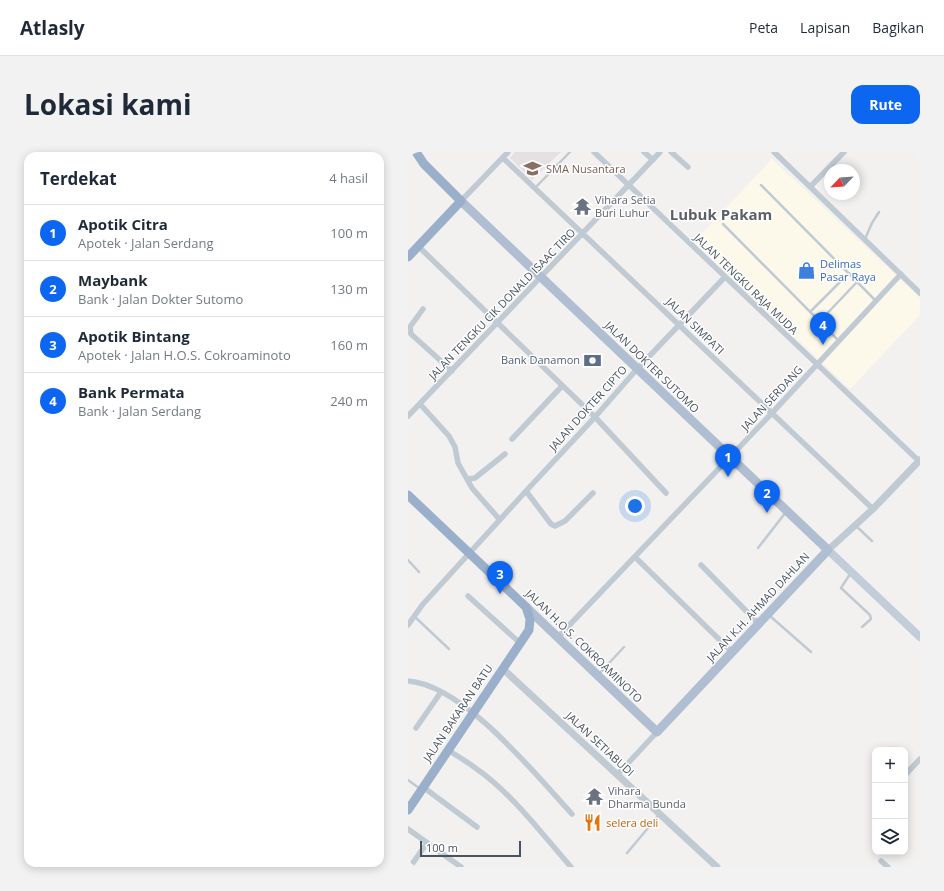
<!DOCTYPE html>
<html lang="id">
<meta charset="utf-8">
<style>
body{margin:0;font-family:"Open Sans",sans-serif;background:#f2f2f3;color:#1f2937}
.controls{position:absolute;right:12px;bottom:12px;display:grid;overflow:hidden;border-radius:8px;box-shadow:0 2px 10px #0003}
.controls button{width:36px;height:36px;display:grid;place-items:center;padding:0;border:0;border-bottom:1px solid #e0e1e3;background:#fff;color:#1f2937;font:20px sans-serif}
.compass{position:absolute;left:416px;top:12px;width:36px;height:36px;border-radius:50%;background:#fff;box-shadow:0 2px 10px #0003;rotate:245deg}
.scale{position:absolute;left:12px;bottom:10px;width:101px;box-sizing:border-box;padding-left:4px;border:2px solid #47535f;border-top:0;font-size:11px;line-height:14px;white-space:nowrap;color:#47535f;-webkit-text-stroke:3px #fff;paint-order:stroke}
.you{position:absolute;left:227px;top:354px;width:14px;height:14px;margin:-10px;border:3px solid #fff;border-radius:50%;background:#1a73e8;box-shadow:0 0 0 6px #1a73e833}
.badge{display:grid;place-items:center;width:26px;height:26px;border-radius:50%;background:#0d66f0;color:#fff;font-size:13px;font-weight:700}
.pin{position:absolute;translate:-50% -33px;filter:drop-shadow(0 1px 2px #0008)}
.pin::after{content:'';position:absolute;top:21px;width:14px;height:12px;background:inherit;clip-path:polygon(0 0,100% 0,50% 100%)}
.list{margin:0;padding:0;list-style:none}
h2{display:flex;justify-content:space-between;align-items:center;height:52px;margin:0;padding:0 16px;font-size:17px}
h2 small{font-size:13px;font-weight:400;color:#747a83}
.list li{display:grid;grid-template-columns:26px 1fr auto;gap:12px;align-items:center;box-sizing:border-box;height:56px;padding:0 16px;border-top:1px solid #e0e1e3}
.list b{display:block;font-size:15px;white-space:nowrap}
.list p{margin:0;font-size:13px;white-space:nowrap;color:#747a83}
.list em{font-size:13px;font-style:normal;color:#747a83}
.icon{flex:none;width:22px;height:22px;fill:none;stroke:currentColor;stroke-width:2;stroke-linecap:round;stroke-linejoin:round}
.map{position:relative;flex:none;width:512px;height:715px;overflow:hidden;border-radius:12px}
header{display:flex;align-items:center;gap:24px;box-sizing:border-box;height:56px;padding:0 20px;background:#fff;border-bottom:1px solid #e0e1e3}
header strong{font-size:19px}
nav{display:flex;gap:22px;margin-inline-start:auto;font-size:14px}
.intro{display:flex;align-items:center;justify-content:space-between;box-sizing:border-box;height:96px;padding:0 24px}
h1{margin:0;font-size:28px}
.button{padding:10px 18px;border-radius:12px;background:#0d66f0;color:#fff;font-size:14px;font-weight:700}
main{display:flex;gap:24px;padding:0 24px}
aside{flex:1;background:#fff;border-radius:12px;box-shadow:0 2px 10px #0003}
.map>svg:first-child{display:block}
.commercial{fill:#fdf9ea}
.education{fill:#e4e1e2}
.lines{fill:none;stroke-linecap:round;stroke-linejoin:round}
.service{stroke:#c0cad3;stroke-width:2.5}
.minor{stroke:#c0cad3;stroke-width:5.5}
.tertiary{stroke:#c0cad3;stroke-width:7}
.secondary{stroke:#c2cdda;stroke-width:8}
.primary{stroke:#afbed1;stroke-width:9}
.trunk{stroke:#9aafca;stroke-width:9}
.labels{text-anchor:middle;stroke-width:3;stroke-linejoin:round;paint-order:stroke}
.education-label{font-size:11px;fill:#785e54;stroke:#fff;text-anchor:start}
.worship-label{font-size:11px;fill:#5b616d;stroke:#fff;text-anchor:start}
.shop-label{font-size:11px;fill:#366cbe;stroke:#fff;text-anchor:start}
.street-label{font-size:11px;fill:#47535f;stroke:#fff}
.service-label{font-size:11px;fill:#4e5e75;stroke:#fff;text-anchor:end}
.food-label{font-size:11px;fill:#c56008;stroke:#fff;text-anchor:start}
.district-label{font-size:15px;font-weight:bold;fill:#5c6066;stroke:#fff}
</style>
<header>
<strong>Atlasly</strong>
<nav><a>Peta</a><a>Lapisan</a><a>Bagikan</a></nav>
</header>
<div class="intro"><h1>Lokasi kami</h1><a class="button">Rute</a></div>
<main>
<aside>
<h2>Terdekat<small>4 hasil</small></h2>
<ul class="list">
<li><span class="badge">1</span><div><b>Apotik Citra</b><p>Apotek · Jalan Serdang</p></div><em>100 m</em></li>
<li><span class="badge">2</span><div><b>Maybank</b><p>Bank · Jalan Dokter Sutomo</p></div><em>130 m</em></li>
<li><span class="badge">3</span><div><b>Apotik Bintang</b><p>Apotek · Jalan H.O.S. Cokroaminoto</p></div><em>160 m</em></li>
<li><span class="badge">4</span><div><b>Bank Permata</b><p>Bank · Jalan Serdang</p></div><em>240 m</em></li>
</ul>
</aside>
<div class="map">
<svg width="512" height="715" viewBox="0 0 512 715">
<rect width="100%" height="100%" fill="#f3f0f0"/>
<!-- commercial -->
<path class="commercial" d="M 364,7 L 512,146 L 512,163 L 442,237 L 286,90 Z"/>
<!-- education -->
<path class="education" d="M 107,0 L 153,0 L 124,28 L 102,6 Z"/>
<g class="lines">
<!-- service -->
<path class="service" d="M 353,33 L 468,149
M 127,36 L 162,0
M 315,72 L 431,189
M 457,87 L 464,71 L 471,60
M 402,160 L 441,121
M 411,170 L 449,130
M 447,373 L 464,389
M 350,396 L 378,360
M 0,408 L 11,420
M 442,422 L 433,436 L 462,463 L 463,467 L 454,475
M 362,464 L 403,500
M 7,465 L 41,497
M 191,522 L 216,495
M 0,628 L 11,636
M 219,701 L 251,663"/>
<!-- minor -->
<path class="minor" d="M 0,0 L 1,0
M 186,0 L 512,310
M 236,0 L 245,8
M 263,0 L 280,15
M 366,0 L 512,141
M 95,6 L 465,357
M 402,35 L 436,0
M 53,49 L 100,0
M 10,94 L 187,265 L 258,341
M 15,157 L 2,175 L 3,182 L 44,219
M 12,252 L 41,284 L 47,295 L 50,311 L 64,336 L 92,368
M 0,264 L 252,0
M 104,287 L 154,234
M 61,327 L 67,326 L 97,302
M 118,339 L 143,372 L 147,374 L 157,369 L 185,341
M 227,405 L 324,500
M 293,413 L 351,472
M 60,444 L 112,491
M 0,473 L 15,452 L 118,339 L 187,265 L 229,217 L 316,126
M 150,485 L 364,261 L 493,122
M 0,529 C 56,533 127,622 164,662
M 8,576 L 33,540
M 40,598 C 49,604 58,609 66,615 C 104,641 133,681 163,715
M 209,623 L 249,580
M 497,623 L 512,607
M 15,635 L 69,675
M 0,677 L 53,715
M 473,709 L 480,715
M 2,715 L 19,691"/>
<!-- tertiary -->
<path class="tertiary" d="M 420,398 L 465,357 L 512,308
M 95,517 L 309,715"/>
<!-- secondary -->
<path class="secondary" d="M 420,398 L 512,485"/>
<!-- primary -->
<path class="primary" d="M 53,49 L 420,398 L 249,580 L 118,455"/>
<!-- trunk -->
<path class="trunk" d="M 0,105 L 53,49 L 16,12 L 8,0
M 0,343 L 118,455 L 122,467 L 121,478 L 0,658"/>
</g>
<!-- icons -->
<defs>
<symbol id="school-bare" viewBox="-9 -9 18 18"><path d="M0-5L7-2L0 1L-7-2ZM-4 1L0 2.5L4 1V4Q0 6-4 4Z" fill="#8d6e63" stroke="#fff" stroke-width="2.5" paint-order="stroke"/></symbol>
<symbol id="temple-bare" viewBox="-9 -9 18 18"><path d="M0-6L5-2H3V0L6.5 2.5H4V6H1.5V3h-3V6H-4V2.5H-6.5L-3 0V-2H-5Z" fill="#6b7280" stroke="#fff" stroke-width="2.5" paint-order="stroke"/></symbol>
<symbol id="shop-bare" viewBox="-9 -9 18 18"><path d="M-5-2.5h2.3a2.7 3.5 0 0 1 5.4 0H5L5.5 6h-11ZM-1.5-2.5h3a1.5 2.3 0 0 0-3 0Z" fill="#3f7fe0" stroke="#fff" stroke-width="2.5" paint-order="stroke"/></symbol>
<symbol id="bank-bare" viewBox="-9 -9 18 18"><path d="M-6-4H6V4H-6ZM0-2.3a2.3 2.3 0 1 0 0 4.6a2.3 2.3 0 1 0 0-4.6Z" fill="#5c6f8a" stroke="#fff" stroke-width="2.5" paint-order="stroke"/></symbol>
<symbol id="restaurant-bare" viewBox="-9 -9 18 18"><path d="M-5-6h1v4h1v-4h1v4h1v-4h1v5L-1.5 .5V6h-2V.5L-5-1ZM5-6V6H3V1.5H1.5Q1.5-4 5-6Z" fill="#e8710a" stroke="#fff" stroke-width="2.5" paint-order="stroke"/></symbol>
</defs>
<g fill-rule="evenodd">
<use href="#school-bare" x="112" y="4" width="25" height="25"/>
<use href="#temple-bare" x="162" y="42" width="25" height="25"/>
<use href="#shop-bare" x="386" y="106" width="25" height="25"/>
<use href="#bank-bare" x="172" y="196" width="25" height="25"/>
<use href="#temple-bare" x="174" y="632" width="25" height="25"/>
<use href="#restaurant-bare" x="172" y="658" width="25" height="25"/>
</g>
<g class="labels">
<!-- education labels -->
<g class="education-label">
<text x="138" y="21">SMA Nusantara</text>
</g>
<!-- worship labels -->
<g class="worship-label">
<text x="187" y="52">Vihara Setia<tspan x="187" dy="13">Buri Luhur</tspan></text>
<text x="200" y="643">Vihara<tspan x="200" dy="13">Dharma Bunda</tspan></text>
</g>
<!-- shop labels -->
<g class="shop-label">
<text x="412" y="116">Delimas<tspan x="412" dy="13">Pasar Raya</tspan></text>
</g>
<!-- street labels -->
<g class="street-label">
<text transform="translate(338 132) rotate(44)" y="4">JALAN TENGKU RAJA MUDA</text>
<text transform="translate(94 152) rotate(-46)" y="4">JALAN TENGKU CIK DONALD ISAAC TIRO</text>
<text transform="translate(287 174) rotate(44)" y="4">JALAN SIMPATI</text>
<text transform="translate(244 215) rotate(44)" y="4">JALAN DOKTER SUTOMO</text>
<text transform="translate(364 246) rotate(-47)" y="4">JALAN SERDANG</text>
<text transform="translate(180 256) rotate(-48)" y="4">JALAN DOKTER CIPTO</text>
<text transform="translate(350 455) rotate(-47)" y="4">JALAN K.H. AHMAD DAHLAN</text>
<text transform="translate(176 494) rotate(44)" y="4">JALAN H.O.S. COKROAMINOTO</text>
<text transform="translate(50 561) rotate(-56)" y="4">JALAN BAKARAN BATU</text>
<text transform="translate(192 592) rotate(43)" y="4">JALAN SETIABUDI</text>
</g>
<!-- service labels -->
<g class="service-label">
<text x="172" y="212">Bank Danamon</text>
</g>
<!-- food labels -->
<g class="food-label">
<text x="198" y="675">selera deli</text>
</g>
<!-- district labels -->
<g class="district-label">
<text x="313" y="68">Lubuk Pakam</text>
</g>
</g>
</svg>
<div class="controls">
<button>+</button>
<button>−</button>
<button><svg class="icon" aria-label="layers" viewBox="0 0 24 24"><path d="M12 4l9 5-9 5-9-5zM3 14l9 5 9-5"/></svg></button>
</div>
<svg class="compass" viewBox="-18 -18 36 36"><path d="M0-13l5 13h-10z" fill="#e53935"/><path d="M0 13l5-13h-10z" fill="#747a83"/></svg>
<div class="scale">100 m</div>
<div class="you"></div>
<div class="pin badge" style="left:320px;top:325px">1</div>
<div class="pin badge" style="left:359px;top:361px">2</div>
<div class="pin badge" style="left:92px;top:442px">3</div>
<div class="pin badge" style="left:415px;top:193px">4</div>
</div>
</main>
